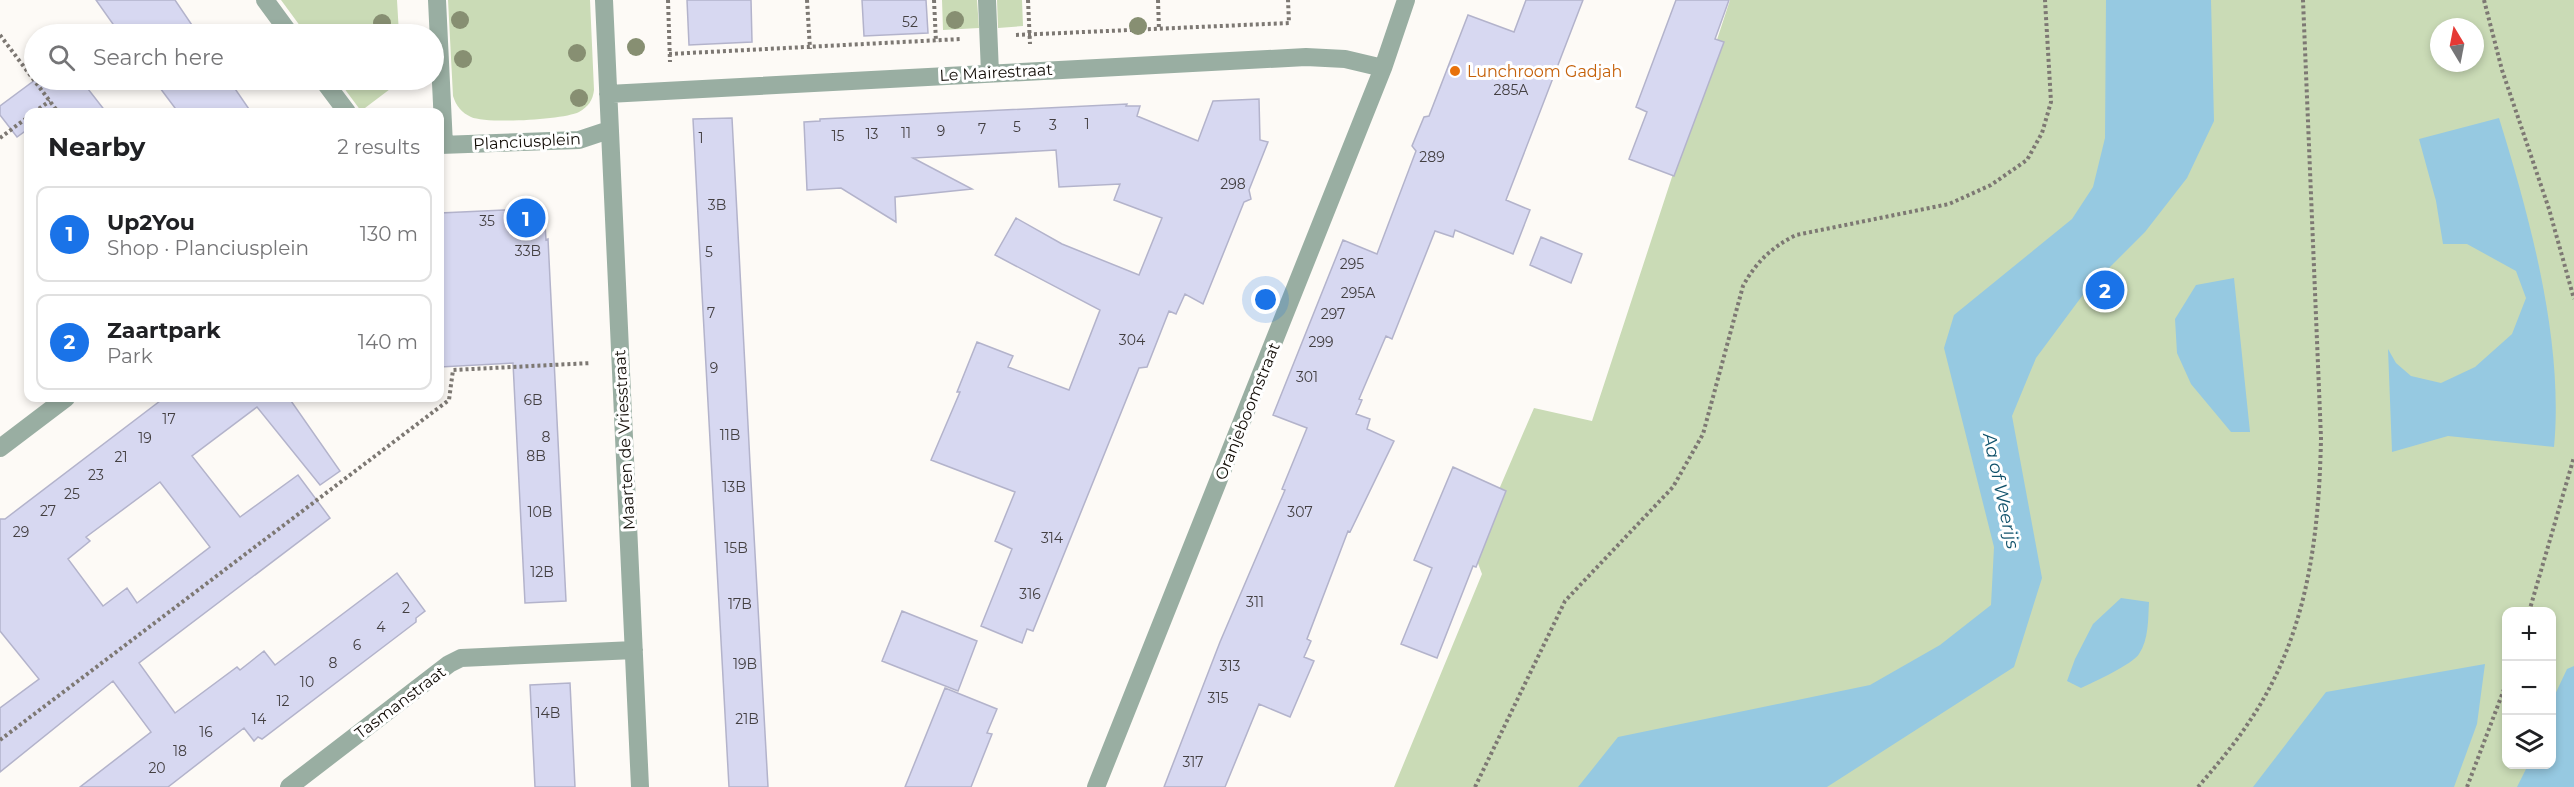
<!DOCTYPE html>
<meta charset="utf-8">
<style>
body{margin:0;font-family:Montserrat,sans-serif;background:#f2f2f2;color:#202124}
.controls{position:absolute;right:18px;bottom:18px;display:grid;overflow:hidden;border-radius:12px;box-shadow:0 3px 9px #0003}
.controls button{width:54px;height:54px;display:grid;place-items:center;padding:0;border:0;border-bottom:2px solid #e0e0e0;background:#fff;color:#202124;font:30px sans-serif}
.compass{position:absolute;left:2430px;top:18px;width:54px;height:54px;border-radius:50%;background:#fff;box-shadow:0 3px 9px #0003;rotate:350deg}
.you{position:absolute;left:1266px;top:300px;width:21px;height:21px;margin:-15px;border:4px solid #fff;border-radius:50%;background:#1a73e8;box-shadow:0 0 0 9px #1a73e833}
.badge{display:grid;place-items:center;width:39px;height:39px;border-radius:50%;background:#1a73e8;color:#fff;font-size:20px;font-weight:700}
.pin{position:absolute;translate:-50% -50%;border:3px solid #fff;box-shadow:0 2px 6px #0006}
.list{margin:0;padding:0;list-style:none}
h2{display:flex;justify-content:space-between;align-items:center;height:78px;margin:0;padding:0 24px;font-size:26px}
h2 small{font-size:20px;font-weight:400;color:#757577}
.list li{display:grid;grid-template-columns:39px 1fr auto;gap:18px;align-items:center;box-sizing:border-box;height:96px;margin:0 12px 12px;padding:0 12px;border:2px solid #e0e0e0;border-radius:12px}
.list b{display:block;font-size:22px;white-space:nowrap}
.list p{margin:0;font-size:20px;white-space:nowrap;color:#757577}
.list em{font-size:20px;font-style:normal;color:#757577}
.icon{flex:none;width:33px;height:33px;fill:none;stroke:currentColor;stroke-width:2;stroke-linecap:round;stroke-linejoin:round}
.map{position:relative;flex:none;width:2574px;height:787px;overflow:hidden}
.search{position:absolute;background:#fff;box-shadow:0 3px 9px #0003;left:24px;top:24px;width:420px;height:66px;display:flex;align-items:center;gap:15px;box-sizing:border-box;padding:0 21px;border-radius:33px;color:#757577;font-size:22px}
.panel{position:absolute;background:#fff;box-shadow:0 3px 9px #0003;left:24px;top:108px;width:420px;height:294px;border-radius:12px}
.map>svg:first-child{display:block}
.green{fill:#cadbb6;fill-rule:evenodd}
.water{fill:#96c9e1}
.building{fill:#d7d8f1;stroke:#b3b3cb;stroke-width:1.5;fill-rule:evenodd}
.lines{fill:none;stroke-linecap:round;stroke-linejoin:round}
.path{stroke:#7d7873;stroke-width:4;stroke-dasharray:3 3;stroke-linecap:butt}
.minor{stroke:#99aea2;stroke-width:18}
.tree{fill:#878f72}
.food-dot{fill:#e8710a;stroke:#fff;stroke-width:2}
.labels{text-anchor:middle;stroke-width:6;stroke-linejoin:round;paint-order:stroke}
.number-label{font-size:14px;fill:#433f41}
.food-label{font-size:16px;fill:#c56008;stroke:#fff;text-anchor:start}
.street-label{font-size:16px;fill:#120c06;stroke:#fff}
.water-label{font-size:18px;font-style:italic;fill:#10526b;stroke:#fff}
</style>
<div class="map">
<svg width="2574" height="787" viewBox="0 0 2574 787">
<rect width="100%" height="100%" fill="#fdfaf6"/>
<!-- green -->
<path class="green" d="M 281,0 L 397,0 L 399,34 L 306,34 Z
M 448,0 L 590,0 L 594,90 C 593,100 588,107 579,112 C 563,120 486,124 471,117 C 462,113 456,106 453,96 Z
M 942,0 L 977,0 L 979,28 L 943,30 Z
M 997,0 L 1022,0 L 1023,26 L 998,28 Z
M 1730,0 L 2574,0 L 2574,787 L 1394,787 L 1482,574 L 1473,550 L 1534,408 L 1592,421 ZM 2439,27 L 2475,27 L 2475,63 L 2439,63 ZM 2506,612 L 2552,612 L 2552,764 L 2506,764 Z
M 338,80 L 402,80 L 361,111 Z"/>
<!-- water -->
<path class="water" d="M 2106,0 L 2211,0 L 2214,121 L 2187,178 L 2145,232 L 2085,292 L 2036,358 L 2012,416 L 2042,578 L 2014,667 L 1827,787 L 1578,787 L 1618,737 L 1870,685 L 1940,645 L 1991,605 L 1994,547 L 1944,348 L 1954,315 L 2072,219 L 2093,187 L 2105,138 Z
M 2499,118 C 2530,218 2564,342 2554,447 L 2448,436 L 2392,452 L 2388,349 L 2396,363 L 2411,376 L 2441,383 L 2475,367 L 2512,334 L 2526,298 L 2516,271 L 2467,244 L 2443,244 L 2436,201 L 2419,139 Z
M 2234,278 L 2250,432 L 2231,432 L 2191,384 L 2177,353 L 2175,319 L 2196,285 Z
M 2121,598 L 2149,602 C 2148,619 2149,639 2139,654 C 2133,664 2094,682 2081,688 L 2067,681 L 2075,659 L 2093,624 Z
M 2485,664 L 2477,724 L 2454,787 L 2253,787 L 2326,692 Z
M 2574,666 L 2574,787 L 2517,787 L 2528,765 L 2552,764 L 2552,701 L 2567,669 Z"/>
<!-- building -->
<path class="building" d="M 96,0 L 175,0 L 198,34 L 120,34 Z
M 687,0 L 751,0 L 752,42 L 689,45 Z
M 862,0 L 926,0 L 928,33 L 864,36 Z
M 1526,0 L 1583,0 L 1506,200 L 1530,210 L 1513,254 L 1455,230 L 1453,237 L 1435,231 L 1392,339 L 1386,336 L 1359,399 L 1362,400 L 1356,414 L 1370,419 L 1367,429 L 1394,441 L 1350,532 L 1348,531 L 1307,639 L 1311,641 L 1304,657 L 1314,661 L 1290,717 L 1259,704 L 1225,787 L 1164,787 L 1220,642 L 1285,490 L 1282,489 L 1307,428 L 1273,415 L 1343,240 L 1377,254 L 1416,151 L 1412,146 L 1424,117 L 1429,116 L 1468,15 L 1514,32 Z
M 1676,0 L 1729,0 L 1715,39 L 1724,42 L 1674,176 L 1629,159 L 1647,112 L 1636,107 Z
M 35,80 L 81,80 L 106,112 L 28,112 L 28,129 L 17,137 L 0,115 L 0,106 Z
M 154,80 L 229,80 L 251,112 L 178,112 Z
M 1259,99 L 1260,140 L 1268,142 L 1249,190 L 1251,199 L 1244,202 L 1203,304 L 1185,294 L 1176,314 L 1169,311 L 1147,367 L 1139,368 L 1033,631 L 1027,629 L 1022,643 L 981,626 L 1012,549 L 995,541 L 1015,492 L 931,460 L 960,392 L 957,392 L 977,342 L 1013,356 L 1008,367 L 1069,390 L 1100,310 L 995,255 L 1016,218 L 1062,244 L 1139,275 L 1162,218 L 1114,200 L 1120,184 L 1059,187 L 1056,150 L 913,158 L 972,189 L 895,197 L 896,222 L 841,188 L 807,190 L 804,122 L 820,121 L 820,119 L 1127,104 L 1126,106 L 1140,106 L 1137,116 L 1198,141 L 1213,101 Z
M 732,118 L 750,463 L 768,787 L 729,787 L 702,293 L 693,119 Z
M 544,208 L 546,240 L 548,239 L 566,601 L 525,603 L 513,363 L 440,367 L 440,213 Z
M 1541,237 L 1582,254 L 1571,283 L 1530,265 Z
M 164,398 L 289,398 L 340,471 L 320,485 L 257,407 L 192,456 L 240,517 L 298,475 L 330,518 L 139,663 L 175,713 L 237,667 L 240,670 L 264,651 L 275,665 L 397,573 L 425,611 L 416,618 L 416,622 L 262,739 L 258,737 L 254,741 L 244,728 L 168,787 L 80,787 L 151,732 L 113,681 L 0,772 L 0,708 L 39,679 L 0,631 L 0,519 L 5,519 ZM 160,482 L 210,547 L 137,603 L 127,588 L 103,606 L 68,559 L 90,541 L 86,537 Z
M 1453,467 L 1506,491 L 1476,567 L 1473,566 L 1437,658 L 1401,644 L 1432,568 L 1414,560 Z
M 902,611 L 977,641 L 958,691 L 882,661 Z
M 570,683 L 575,787 L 535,787 L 530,685 Z
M 945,688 L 997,709 L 987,733 L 992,734 L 971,787 L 905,787 Z"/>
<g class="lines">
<!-- path -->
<path class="path" d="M 668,0 L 670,62
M 807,0 L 810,49
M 934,0 L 936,42
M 1028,0 L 1030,44
M 1158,0 L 1159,30
M 2484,0 L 2502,70 L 2549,209 L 2574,299
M 0,35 L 58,112
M 1016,35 L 1289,23 L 1288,0
M 669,54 L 961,39
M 34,112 L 50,101
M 0,138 L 28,117
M 2529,612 L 2574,457
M 0,740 L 449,400 L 453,370 L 591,363
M 1475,787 L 1565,601 L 1673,487 L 1703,434 L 1743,286 C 1756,262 1772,247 1796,235 L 1949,204 L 1991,185 L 2027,160 L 2042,133 L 2051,102 L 2045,0
M 2198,787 C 2216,766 2234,745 2249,722 C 2307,637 2319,539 2321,438 L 2303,0
M 2467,787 L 2506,684"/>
<!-- minor -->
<path class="minor" d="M 265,0 L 290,34
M 437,0 L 444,145
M 604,0 L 640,787
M 987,0 L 990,73
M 323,80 L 347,112
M 608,94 L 1306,57 L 1345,59 L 1383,68
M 440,145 L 579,140 L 609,130
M 0,448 L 66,398
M 289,787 L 449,664 L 461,658 L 634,650
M 1096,787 L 1383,68 L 1406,0"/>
</g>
<!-- trees -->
<g class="tree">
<circle cx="460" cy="20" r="9"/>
<circle cx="955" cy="20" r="9"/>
<circle cx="382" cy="23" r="9"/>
<circle cx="1138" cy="26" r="9"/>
<circle cx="636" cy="47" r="9"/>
<circle cx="577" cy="53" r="9"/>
<circle cx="463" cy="59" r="9"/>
<circle cx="579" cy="98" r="9"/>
</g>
<!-- markers -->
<circle class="food-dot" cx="1455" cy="71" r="6"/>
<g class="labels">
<!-- number labels -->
<g class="number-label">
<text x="910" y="27">52</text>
<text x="1511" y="95">285A</text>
<text x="1087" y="129">1</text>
<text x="1053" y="130">3</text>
<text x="1017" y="132">5</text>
<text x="982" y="134">7</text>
<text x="941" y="136">9</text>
<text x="906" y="138">11</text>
<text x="872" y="139">13</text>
<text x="838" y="141">15</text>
<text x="701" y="143">1</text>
<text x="1432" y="162">289</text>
<text x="1233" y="189">298</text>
<text x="717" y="210">3B</text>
<text x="487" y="226">35</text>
<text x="528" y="256">33B</text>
<text x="709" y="257">5</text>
<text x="1352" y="269">295</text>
<text x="1358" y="298">295A</text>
<text x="711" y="318">7</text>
<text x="1333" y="319">297</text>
<text x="1132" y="345">304</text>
<text x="1321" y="347">299</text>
<text x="714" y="373">9</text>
<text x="1307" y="382">301</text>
<text x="533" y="405">6B</text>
<text x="169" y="424">17</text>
<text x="730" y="440">11B</text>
<text x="546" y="442">8</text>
<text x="145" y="443">19</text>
<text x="536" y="461">8B</text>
<text x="121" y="462">21</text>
<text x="96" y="480">23</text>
<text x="734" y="492">13B</text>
<text x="72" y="499">25</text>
<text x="48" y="516">27</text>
<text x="540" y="517">10B</text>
<text x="1300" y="517">307</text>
<text x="21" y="537">29</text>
<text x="1052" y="543">314</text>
<text x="736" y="553">15B</text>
<text x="542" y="577">12B</text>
<text x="1030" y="599">316</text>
<text x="1255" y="607">311</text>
<text x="740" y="609">17B</text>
<text x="406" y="613">2</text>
<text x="381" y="632">4</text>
<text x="357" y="650">6</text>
<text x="333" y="668">8</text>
<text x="745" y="669">19B</text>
<text x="1230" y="671">313</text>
<text x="307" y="687">10</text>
<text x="1218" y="703">315</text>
<text x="283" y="706">12</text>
<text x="548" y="718">14B</text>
<text x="259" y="724">14</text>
<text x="747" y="724">21B</text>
<text x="206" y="737">16</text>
<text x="180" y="756">18</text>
<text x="1193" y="767">317</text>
<text x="157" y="773">20</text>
</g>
<!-- food labels -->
<g class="food-label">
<text x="1467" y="77">Lunchroom Gadjah</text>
</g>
<!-- street labels -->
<g class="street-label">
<text transform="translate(996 72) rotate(-3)" y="6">Le Mairestraat</text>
<text transform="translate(527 141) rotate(-3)" y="6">Planciusplein</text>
<text transform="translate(1247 411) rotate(-68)" y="6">Oranjeboomstraat</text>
<text transform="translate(624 440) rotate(-93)" y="6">Maarten de Vriesstraat</text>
<text transform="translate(400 702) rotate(-37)" y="6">Tasmanstraat</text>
</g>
<!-- water labels -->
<g class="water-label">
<text transform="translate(2001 491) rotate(78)" y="6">Aa of Weerijs</text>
</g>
</g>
</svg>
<div class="controls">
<button>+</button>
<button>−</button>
<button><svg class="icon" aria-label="layers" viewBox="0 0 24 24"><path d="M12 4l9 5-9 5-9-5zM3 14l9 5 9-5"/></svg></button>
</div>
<svg class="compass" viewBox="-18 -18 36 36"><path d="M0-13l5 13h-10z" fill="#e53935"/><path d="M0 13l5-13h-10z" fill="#757577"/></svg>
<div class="you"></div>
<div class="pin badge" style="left:526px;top:218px">1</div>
<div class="pin badge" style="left:2105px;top:290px">2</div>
<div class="search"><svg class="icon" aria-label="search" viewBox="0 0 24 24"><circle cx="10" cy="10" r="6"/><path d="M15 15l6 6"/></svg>Search here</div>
<section class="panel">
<h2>Nearby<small>2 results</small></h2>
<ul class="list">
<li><span class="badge">1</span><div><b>Up2You</b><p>Shop · Planciusplein</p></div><em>130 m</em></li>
<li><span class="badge">2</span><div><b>Zaartpark</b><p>Park</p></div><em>140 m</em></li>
</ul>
</section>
</div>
